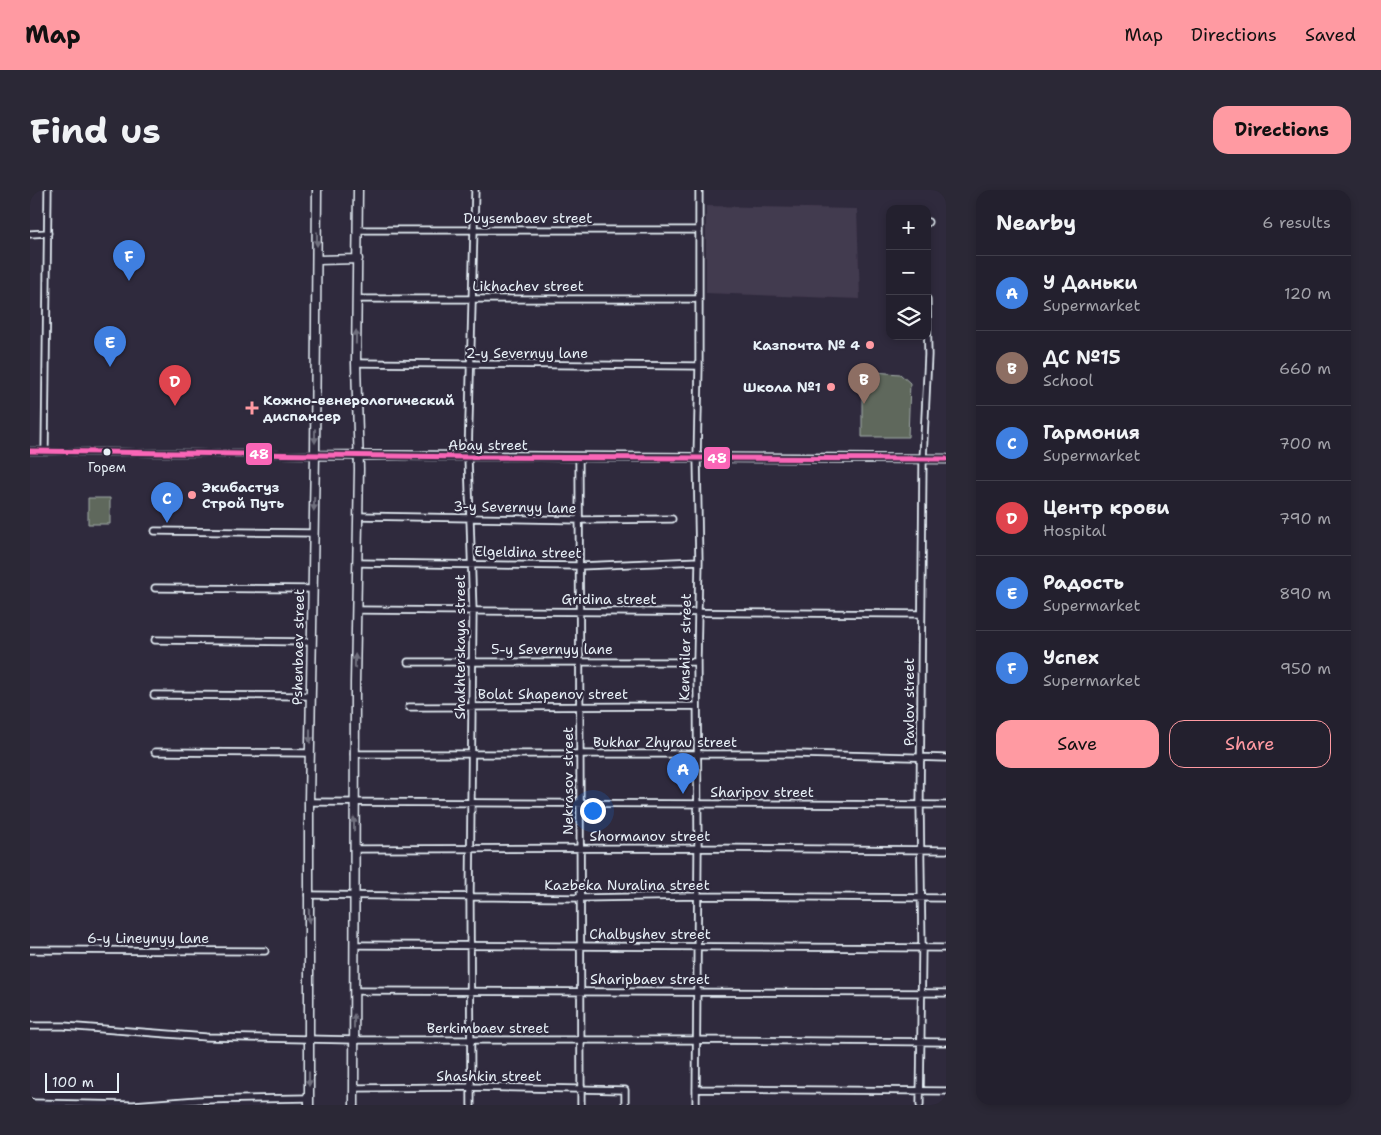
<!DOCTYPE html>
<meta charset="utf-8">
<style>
body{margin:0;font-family:"Shantell Sans",sans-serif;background:#2b2836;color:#f1f3f6}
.controls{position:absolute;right:15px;top:15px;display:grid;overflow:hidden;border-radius:10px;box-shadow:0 2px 8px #0003}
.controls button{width:45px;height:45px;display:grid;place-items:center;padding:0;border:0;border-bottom:1px solid #403e4a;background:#23202e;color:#f1f3f6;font:25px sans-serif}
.scale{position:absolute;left:15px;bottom:12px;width:74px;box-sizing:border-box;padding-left:5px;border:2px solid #e8f1f8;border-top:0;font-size:14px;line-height:18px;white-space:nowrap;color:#e8f1f8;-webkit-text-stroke:4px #2f2a3d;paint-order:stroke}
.you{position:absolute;left:562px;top:620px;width:18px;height:18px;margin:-12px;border:4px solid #fff;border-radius:50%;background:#1a73e8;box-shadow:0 0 0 8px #1a73e833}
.badge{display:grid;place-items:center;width:32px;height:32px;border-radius:50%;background:#ff9aa2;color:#fff;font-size:16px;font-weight:700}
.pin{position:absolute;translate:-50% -41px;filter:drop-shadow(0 1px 2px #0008)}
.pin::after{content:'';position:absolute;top:26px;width:18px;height:15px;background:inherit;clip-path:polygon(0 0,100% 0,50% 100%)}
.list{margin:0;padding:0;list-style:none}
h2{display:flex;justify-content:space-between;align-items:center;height:65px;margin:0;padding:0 20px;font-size:21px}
h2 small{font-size:16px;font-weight:400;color:#a3a3aa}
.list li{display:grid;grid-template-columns:32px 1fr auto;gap:15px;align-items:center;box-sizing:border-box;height:75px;padding:0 20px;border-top:1px solid #403e4a}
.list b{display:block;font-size:19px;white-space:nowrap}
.list p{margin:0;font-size:16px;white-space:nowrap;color:#a3a3aa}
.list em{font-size:16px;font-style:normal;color:#a3a3aa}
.actions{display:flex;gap:10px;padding:15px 20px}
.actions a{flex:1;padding:11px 0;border:1px solid #ff9aa2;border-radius:15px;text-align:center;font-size:18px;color:#ff9aa2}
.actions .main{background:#ff9aa2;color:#111}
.icon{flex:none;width:28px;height:28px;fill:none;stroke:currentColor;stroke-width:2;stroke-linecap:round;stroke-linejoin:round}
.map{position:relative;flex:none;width:916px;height:915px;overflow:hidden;border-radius:15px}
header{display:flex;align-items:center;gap:30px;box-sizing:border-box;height:70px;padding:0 25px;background:#ff9aa2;color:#111}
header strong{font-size:24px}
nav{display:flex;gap:28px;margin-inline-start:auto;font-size:18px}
.intro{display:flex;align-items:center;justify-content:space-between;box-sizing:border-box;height:120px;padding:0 30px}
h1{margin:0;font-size:35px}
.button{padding:12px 22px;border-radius:15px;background:#ff9aa2;color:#111;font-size:18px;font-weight:700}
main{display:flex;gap:30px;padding:0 30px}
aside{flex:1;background:#23202e;border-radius:15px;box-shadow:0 2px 8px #0003}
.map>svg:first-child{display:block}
.built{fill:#433a4f}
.green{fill:#5e685c;stroke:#a3acaa}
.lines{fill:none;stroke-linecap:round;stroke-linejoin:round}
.street-casing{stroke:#e8f1f8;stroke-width:9}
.secondary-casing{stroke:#e8f1f8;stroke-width:11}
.street{stroke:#2f2a3d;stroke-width:5.5}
.secondary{stroke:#2f2a3d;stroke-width:8}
.bus-1-casing{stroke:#2f2a3d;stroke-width:9}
.bus-1{stroke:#fa66b7;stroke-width:5}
.oneway{fill:#70707e}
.poi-dot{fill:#ff9aa2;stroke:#2f2a3d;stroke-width:2}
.bus-dot{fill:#e8f1f8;stroke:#2f2a3d;stroke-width:2}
.labels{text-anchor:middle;stroke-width:4.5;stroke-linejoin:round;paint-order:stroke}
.bus-label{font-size:13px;fill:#e8f1f8;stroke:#2f2a3d}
.street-label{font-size:14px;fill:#e8f1f8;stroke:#2f2a3d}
.poi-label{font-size:14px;font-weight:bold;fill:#e8f1f8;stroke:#2f2a3d;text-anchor:end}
.line-badge{stroke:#2f2a3d;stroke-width:2}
.badge-label{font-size:14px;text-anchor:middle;font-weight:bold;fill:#fff}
</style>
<header>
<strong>Map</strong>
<nav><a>Map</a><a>Directions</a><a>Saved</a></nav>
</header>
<div class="intro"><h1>Find us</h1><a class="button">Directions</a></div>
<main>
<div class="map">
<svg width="916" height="915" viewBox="0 0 916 915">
<rect width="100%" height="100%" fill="#2f2a3d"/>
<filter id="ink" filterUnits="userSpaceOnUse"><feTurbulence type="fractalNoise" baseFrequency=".02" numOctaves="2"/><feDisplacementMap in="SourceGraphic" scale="10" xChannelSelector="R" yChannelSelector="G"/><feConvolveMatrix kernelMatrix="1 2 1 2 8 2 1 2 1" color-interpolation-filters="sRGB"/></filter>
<g filter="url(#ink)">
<!-- built -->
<path class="built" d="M 676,16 L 827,19 L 830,109 L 676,103 Z"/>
<!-- green -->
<path class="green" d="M 832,181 L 870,184 L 880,193 L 878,247 L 832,247 Z
M 58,308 L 80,308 L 80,334 L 58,334 Z"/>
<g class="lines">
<defs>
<path id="street" d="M 897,33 L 898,32
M 328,40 L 669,40
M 0,44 L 18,43
M 327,109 L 669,109
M 326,173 L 669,176
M 0,261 L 285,265
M 15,261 L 18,0
M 549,268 L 551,915
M 328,326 L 550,330 L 642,329
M 125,341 L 283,343
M 328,373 L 550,376 L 669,371
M 125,398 L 282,399
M 326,420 L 891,424
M 125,450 L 281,452
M 378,472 L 667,472
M 124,505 L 280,506
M 379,517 L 667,516
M 125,562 L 280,563
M 324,564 L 768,564 L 916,568
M 279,612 L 916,615
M 324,659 L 668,658 L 916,660
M 278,705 L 551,708 L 668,706 L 916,708
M 324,755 L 916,758
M 0,760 L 235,761
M 324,801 L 916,803
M 0,836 L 34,836 L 176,847 L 324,850 L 666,850 L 916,852
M 324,898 L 441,897 L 595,900 L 595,915
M 666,899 L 916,901
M 0,913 L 103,915 L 169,910 L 279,908
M 441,915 L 440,708 L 443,421 L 438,267 L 445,0
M 666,915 L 668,658 L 667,472 L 669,371 L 667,268 L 669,176 L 669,0
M 890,915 L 892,758 L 890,615 L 893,269 L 898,165 L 897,109"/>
<path id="secondary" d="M 287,70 L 328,69
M 285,265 L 916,269
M 279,915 L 279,612 L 285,265 L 287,0
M 324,915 L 325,493 L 329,279 L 326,173 L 328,0"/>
</defs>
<!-- street casing -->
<use href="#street" class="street-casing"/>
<!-- secondary casing -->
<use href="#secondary" class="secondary-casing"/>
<!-- street -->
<use href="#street" class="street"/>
<!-- secondary -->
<use href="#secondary" class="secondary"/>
<defs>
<path id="bus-1" d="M 0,261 L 438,267 L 916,269"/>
</defs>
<!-- bus-1 casing -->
<use href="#bus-1" class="bus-1-casing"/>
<!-- bus-1 -->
<use href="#bus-1" class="bus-1"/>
</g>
<!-- one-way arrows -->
<defs><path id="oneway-solid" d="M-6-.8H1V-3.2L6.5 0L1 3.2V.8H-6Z" transform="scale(1.25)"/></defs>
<g class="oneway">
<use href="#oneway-solid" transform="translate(287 49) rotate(90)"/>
<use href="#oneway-solid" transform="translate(326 147) rotate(-89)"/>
<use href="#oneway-solid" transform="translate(285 246) rotate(90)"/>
<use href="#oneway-solid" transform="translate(284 314) rotate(92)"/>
<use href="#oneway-solid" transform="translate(325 471) rotate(-89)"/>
<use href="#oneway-solid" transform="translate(280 546) rotate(90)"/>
<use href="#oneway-solid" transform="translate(324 634) rotate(-90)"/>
<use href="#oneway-solid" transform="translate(279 726) rotate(89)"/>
<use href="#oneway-solid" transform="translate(324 831) rotate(-90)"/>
<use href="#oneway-solid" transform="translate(279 889) rotate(90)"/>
</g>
</g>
<!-- markers -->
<g class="poi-dot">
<circle cx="840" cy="155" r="5"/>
<circle cx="801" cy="197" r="5"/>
<path d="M219.5 210.5h5v5h5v5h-5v5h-5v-5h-5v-5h5z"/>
<circle cx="162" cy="305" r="5"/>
</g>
<circle class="bus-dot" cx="77" cy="262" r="4.5"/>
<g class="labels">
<!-- bus labels -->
<g class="bus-label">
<text x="77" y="282">Горем</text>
</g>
<!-- street labels -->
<g class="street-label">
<text x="498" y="33">Duysembaev street</text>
<text x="498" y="101">Likhachev street</text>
<text x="497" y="168">2-y Severnyy lane</text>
<text x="458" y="260">Abay street</text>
<text transform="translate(485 317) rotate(1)" y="5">3-y Severnyy lane</text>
<text transform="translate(498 362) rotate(1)" y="5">Elgeldina street</text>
<text x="579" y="414">Gridina street</text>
<text transform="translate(268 457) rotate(-89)" y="5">Pshenbaev street</text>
<text transform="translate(430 457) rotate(-90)" y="5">Shakhterskaya street</text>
<text transform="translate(655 457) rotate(-89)" y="5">Kenshiler street</text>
<text x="522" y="464">5-y Severnyy lane</text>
<text x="523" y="509">Bolat Shapenov street</text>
<text transform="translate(879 512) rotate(-90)" y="5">Pavlov street</text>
<text x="635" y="557">Bukhar Zhyrau street</text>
<text transform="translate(538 591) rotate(-90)" y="5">Nekrasov street</text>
<text x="732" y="607">Sharipov street</text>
<text x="620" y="651">Shormanov street</text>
<text x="597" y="700">Kazbeka Nuralina street</text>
<text x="620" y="749">Chalbyshev street</text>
<text x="118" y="753">6-y Lineynyy lane</text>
<text x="620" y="794">Sharipbaev street</text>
<text x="458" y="843">Berkimbaev street</text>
<text x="459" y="891">Shashkin street</text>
</g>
<!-- poi labels -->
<g class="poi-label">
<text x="830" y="160">Казпочта № 4</text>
<text x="791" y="202">Школа №1</text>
<text x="233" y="215" text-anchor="start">Кожно-венерологический<tspan x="233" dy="16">диспансер</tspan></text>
<text x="172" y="302" text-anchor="start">Экибастуз<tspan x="172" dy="16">Строй Путь</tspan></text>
</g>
</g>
<g class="line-badge">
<rect x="215" y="252" width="28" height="24" rx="5" fill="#fa66b7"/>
<rect x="673" y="256" width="28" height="24" rx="5" fill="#fa66b7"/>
</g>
<g class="badge-label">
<text x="229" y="269">48</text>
<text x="687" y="273">48</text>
</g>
</svg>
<div class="controls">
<button>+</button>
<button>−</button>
<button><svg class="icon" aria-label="layers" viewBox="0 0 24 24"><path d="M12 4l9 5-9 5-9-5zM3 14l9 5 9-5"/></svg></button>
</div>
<div class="scale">100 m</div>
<div class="you"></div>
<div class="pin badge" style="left:653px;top:604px;background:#3f7fe0">A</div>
<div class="pin badge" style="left:834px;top:214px;background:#8d6e63">B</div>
<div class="pin badge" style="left:137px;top:333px;background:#3f7fe0">C</div>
<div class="pin badge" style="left:145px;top:216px;background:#e0444e">D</div>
<div class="pin badge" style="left:80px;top:177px;background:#3f7fe0">E</div>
<div class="pin badge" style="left:99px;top:91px;background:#3f7fe0">F</div>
</div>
<aside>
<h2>Nearby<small>6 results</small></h2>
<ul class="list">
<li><span class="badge" style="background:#3f7fe0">A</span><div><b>У Даньки</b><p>Supermarket</p></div><em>120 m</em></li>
<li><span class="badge" style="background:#8d6e63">B</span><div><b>ДС №15</b><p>School</p></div><em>660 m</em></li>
<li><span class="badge" style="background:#3f7fe0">C</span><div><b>Гармония</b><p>Supermarket</p></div><em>700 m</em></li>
<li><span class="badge" style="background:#e0444e">D</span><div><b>Центр крови</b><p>Hospital</p></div><em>790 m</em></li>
<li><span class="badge" style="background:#3f7fe0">E</span><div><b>Радость</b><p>Supermarket</p></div><em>890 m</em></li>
<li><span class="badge" style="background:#3f7fe0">F</span><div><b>Успех</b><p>Supermarket</p></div><em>950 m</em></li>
</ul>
<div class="actions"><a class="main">Save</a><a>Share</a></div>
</aside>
</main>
